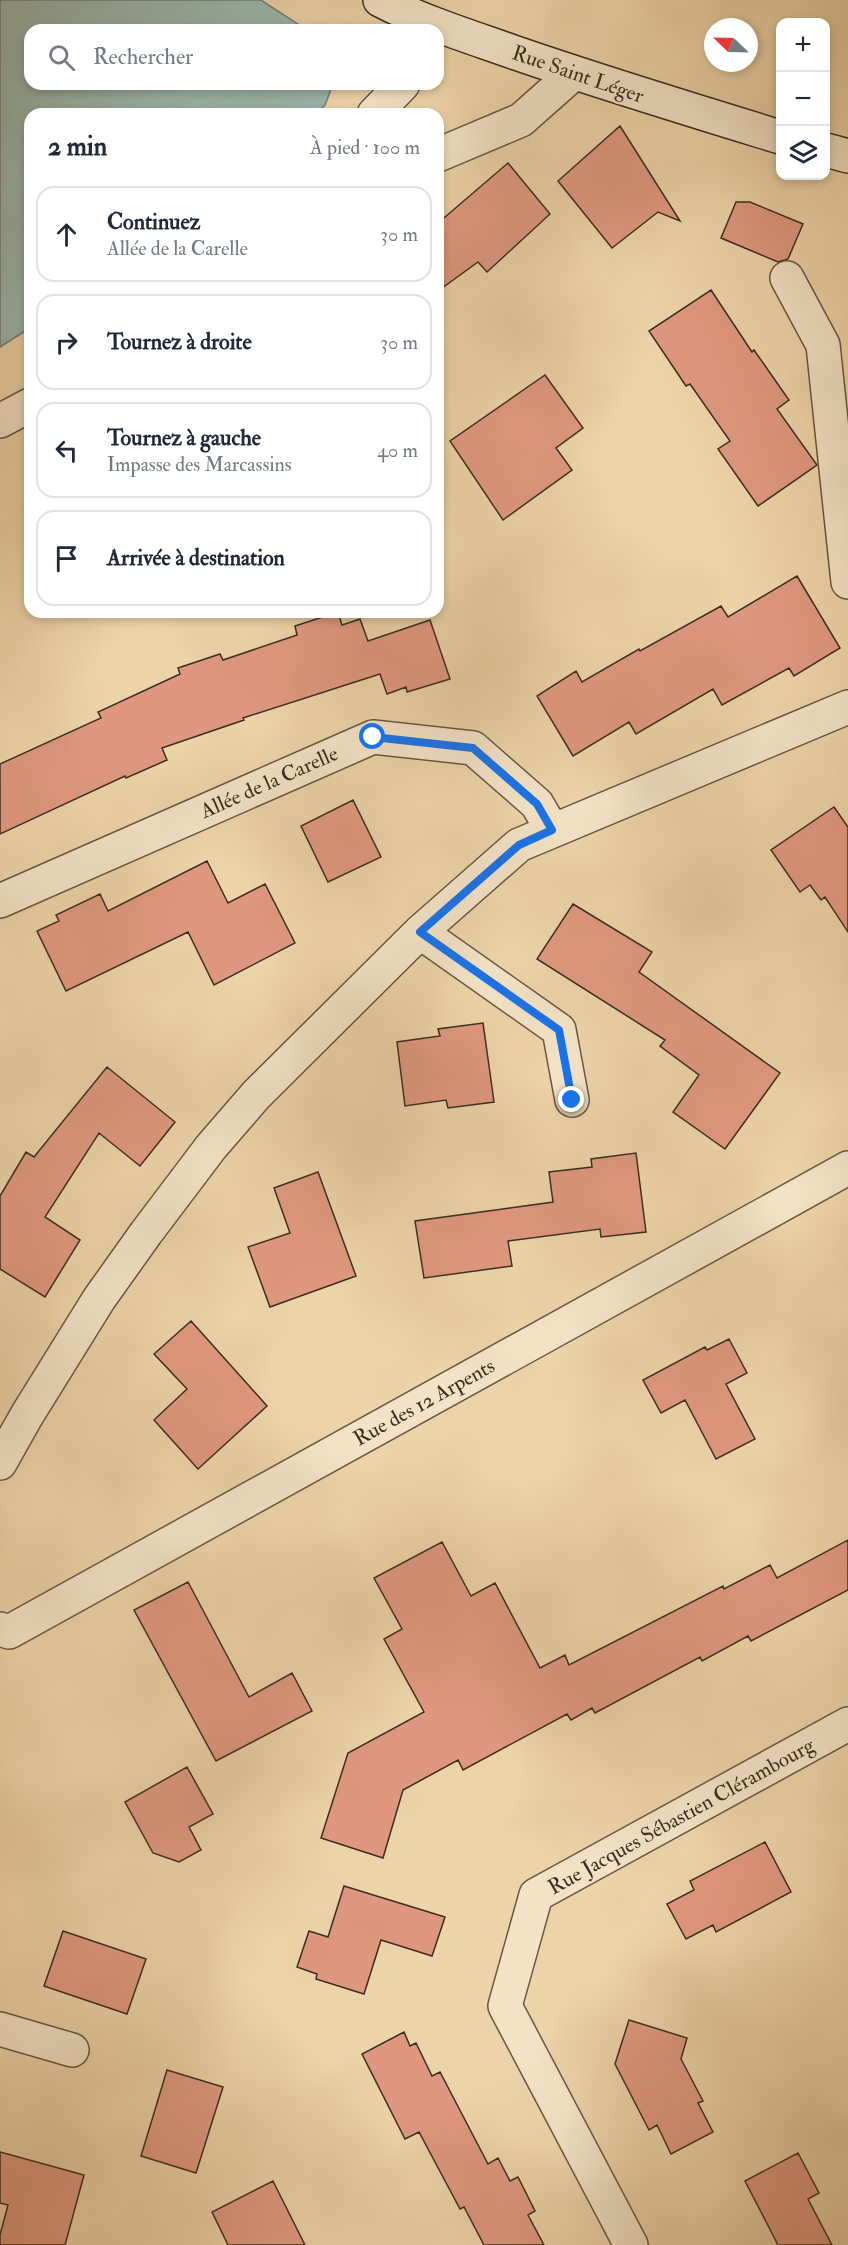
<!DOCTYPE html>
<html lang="fr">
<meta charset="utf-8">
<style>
body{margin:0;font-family:"IM FELL Double Pica",serif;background:#f6f6f7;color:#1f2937}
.controls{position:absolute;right:18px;top:18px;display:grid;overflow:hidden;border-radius:12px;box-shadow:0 3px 9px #0003}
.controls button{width:54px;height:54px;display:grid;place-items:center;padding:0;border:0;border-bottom:2px solid #e0e1e3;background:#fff;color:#1f2937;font:30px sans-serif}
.compass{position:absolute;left:704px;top:18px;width:54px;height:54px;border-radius:50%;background:#fff;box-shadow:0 3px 9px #0003;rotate:293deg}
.stop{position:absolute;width:18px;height:18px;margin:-14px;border:4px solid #1a73e8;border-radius:50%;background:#fff}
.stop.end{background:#1a73e8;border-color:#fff;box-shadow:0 2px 6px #0008}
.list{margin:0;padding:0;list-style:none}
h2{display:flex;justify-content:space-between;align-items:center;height:78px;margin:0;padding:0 24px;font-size:26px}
h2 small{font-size:20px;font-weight:400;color:#747a83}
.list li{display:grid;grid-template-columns:39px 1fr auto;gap:18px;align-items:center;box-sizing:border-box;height:96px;margin:0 12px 12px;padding:0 12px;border:2px solid #e0e1e3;border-radius:18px}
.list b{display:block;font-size:22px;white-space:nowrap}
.list p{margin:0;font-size:20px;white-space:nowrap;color:#747a83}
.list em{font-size:20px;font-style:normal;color:#747a83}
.icon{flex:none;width:33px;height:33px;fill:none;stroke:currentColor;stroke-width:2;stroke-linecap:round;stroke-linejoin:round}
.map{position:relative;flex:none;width:848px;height:2245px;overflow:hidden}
.search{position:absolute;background:#fff;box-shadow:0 3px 9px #0003;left:24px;top:24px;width:420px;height:66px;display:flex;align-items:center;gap:15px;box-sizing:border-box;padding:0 21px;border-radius:18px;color:#747a83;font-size:22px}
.panel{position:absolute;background:#fff;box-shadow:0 3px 9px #0003;left:24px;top:108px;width:420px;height:510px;border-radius:18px}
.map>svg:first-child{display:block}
.water{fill:#9ab7ad;stroke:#748075;stroke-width:1.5}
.building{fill:#df987f;stroke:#3c2e20;stroke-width:1.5}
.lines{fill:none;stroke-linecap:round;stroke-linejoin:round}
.street-casing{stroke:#685742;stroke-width:36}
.secondary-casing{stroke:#3c2e20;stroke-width:36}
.street{stroke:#f3e2c6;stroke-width:33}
.secondary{stroke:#f3e2c6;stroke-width:33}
.route{stroke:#1a73e8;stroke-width:8}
.labels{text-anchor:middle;stroke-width:4.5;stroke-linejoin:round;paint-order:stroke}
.street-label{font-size:21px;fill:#3c2e20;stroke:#f3e2c6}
</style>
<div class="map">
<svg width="848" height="2245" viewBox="0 0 848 2245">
<rect width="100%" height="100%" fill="#edd3a8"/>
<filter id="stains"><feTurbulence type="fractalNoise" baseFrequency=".00333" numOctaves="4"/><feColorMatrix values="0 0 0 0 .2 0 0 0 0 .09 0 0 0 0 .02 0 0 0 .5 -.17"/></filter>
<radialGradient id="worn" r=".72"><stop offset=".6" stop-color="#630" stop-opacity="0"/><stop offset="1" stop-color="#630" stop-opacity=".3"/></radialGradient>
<!-- water -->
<path class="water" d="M 0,0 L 261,0 L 307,30 L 30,30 L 30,84 L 333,84 L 325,105 L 316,114 L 30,114 L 30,328 L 0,347 Z"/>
<!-- building -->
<path class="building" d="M 620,126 L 680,221 L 658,212 L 612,248 L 558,181 Z
M 508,163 L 550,214 L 487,272 L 478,262 L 438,291 L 438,223 Z
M 736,202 L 750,202 L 803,224 L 788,259 L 778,262 L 721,238 Z
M 711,290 L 752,352 L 754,350 L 789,400 L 777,409 L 817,465 L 758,506 L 718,449 L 730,441 L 690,384 L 686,386 L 649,331 Z
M 545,375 L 583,428 L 556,448 L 572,470 L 503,520 L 450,441 Z
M 797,576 L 840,648 L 794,676 L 789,668 L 722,705 L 713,689 L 636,734 L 629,722 L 573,756 L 537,696 L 576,671 L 582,682 L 639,649 L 640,651 L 721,606 L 728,617 Z
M 338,612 L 342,625 L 360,619 L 368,641 L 430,620 L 450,679 L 407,692 L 406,687 L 387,694 L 380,674 L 243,718 L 244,720 L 162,748 L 167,760 L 126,778 L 125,776 L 0,834 L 0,764 L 101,718 L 98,712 L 180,674 L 178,668 L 220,654 L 223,660 L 297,635 L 295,626 Z
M 353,800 L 381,857 L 328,882 L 301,826 Z
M 834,807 L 848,827 L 848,932 L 825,897 L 821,900 L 810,885 L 800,892 L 771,850 Z
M 207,861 L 228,903 L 265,884 L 295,943 L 214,985 L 188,932 L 66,991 L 37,931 L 59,921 L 56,915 L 100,894 L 108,911 Z
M 573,904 L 652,952 L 639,972 L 780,1073 L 725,1149 L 673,1112 L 699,1075 L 660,1046 L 665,1040 L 537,959 Z
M 483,1023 L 494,1102 L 448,1108 L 446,1100 L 405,1106 L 397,1042 L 440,1036 L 438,1029 Z
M 107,1067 L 175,1122 L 140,1166 L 99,1133 L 45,1217 L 80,1240 L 45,1297 L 0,1269 L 0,1196 L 26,1152 L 34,1157 Z
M 636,1153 L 646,1232 L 601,1237 L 600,1229 L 508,1241 L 512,1266 L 424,1278 L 415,1221 L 553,1202 L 549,1172 L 592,1167 L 591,1159 Z
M 318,1172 L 356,1276 L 270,1307 L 248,1247 L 290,1233 L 274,1188 Z
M 191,1321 L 267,1406 L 198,1469 L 154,1420 L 187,1389 L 154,1354 Z
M 729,1339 L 747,1373 L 726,1384 L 755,1439 L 716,1459 L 685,1400 L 661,1413 L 643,1380 L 705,1347 L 707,1350 Z
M 848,1540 L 848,1590 L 751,1641 L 748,1636 L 702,1661 L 700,1657 L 595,1713 L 592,1708 L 571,1720 L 567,1714 L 463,1770 L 458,1760 L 403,1790 L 383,1858 L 321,1838 L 348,1753 L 424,1712 L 384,1639 L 402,1629 L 374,1578 L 442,1542 L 471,1596 L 495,1583 L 540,1668 L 565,1655 L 569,1665 L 723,1586 L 724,1589 L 770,1565 L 777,1578 Z
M 188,1582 L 249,1697 L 292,1673 L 312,1711 L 216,1761 L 134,1610 Z
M 187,1767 L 213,1814 L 189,1827 L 201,1850 L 179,1862 L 153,1853 L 125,1802 Z
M 765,1842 L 791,1892 L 716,1932 L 713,1925 L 686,1939 L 667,1904 L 694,1890 L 690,1881 Z
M 344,1886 L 445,1917 L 432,1956 L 381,1940 L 364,1994 L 316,1979 L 317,1974 L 297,1967 L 309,1931 L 328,1937 Z
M 63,1931 L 146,1959 L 127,2014 L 44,1986 Z
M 629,2020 L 687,2038 L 681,2059 L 703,2101 L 698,2103 L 713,2132 L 671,2154 L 657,2125 L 649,2130 L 615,2064 Z
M 404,2032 L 410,2046 L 416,2043 L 432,2076 L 440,2072 L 488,2164 L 498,2158 L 510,2181 L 518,2177 L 535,2211 L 528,2215 L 544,2245 L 484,2245 L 464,2207 L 460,2209 L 419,2132 L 405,2139 L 362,2054 Z
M 167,2070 L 223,2087 L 196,2173 L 141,2156 Z
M 0,2152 L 84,2175 L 65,2245 L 0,2245 L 0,2235 L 8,2205 L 0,2203 Z
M 798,2153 L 819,2193 L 808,2199 L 832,2245 L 778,2245 L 745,2181 Z
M 273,2181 L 305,2245 L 228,2245 L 212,2212 Z"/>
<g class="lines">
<defs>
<path id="street" d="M 374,114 L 403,84
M 438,155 L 521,120 L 574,73
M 787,278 L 823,345 L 848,582
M 0,421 L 30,405
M 0,901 L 373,737 L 473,748 L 537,804 L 552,830
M 420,932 L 559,1030 L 572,1100
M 0,1463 L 27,1415 L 99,1299 L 146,1233 L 211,1147 L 256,1095 L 420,932 L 519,845 L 848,707
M 0,1629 L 9,1632 L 848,1168
M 0,2029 L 72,2050
M 631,2245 L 505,2006 L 536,1895 L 848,1724"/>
<path id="secondary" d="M 380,0 C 422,22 471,37 516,53 C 603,83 692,110 780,137
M 826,150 L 848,156"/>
</defs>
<!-- street casing -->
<use href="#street" class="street-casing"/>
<!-- secondary casing -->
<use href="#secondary" class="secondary-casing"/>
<!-- street -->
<use href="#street" class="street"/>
<!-- secondary -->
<use href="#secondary" class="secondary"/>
</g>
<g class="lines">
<!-- route -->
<path class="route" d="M 373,737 L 473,748 L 537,804 L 552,830 L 519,845 L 420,932 L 559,1030 L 572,1100"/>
</g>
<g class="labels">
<!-- street labels -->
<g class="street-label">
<text transform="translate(578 74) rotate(19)" y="7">Rue Saint Léger</text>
<text transform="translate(269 782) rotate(-24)" y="7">Allée de la Carelle</text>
<text transform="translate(424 1402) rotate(-29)" y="7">Rue des 12 Arpents</text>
<text transform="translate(681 1816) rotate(-29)" y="7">Rue Jacques Sébastien Clérambourg</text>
</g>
</g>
<rect width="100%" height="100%" filter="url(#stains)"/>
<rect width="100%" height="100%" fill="url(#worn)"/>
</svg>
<div class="controls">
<button>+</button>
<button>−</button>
<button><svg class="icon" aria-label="layers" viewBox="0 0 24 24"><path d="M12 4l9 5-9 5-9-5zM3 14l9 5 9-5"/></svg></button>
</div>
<svg class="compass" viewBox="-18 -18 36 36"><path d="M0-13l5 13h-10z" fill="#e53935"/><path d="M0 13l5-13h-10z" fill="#747a83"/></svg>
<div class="stop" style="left:373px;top:737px"></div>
<div class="stop end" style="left:572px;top:1100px"></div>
<div class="search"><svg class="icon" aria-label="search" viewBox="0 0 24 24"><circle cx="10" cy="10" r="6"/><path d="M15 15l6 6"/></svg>Rechercher</div>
<section class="panel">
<h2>2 min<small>À pied · 100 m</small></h2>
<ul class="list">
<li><svg class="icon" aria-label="ahead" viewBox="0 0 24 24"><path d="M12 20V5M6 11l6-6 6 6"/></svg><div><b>Continuez</b><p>Allée de la Carelle</p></div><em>30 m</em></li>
<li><svg class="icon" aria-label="right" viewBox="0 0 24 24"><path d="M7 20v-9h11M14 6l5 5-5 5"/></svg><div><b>Tournez à droite</b></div><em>30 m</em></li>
<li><svg class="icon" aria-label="left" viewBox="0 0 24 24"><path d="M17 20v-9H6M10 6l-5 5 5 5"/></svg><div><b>Tournez à gauche</b><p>Impasse des Marcassins</p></div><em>40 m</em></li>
<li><svg class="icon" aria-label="arrive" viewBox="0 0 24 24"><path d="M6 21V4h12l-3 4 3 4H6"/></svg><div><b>Arrivée à destination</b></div></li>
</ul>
</section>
</div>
